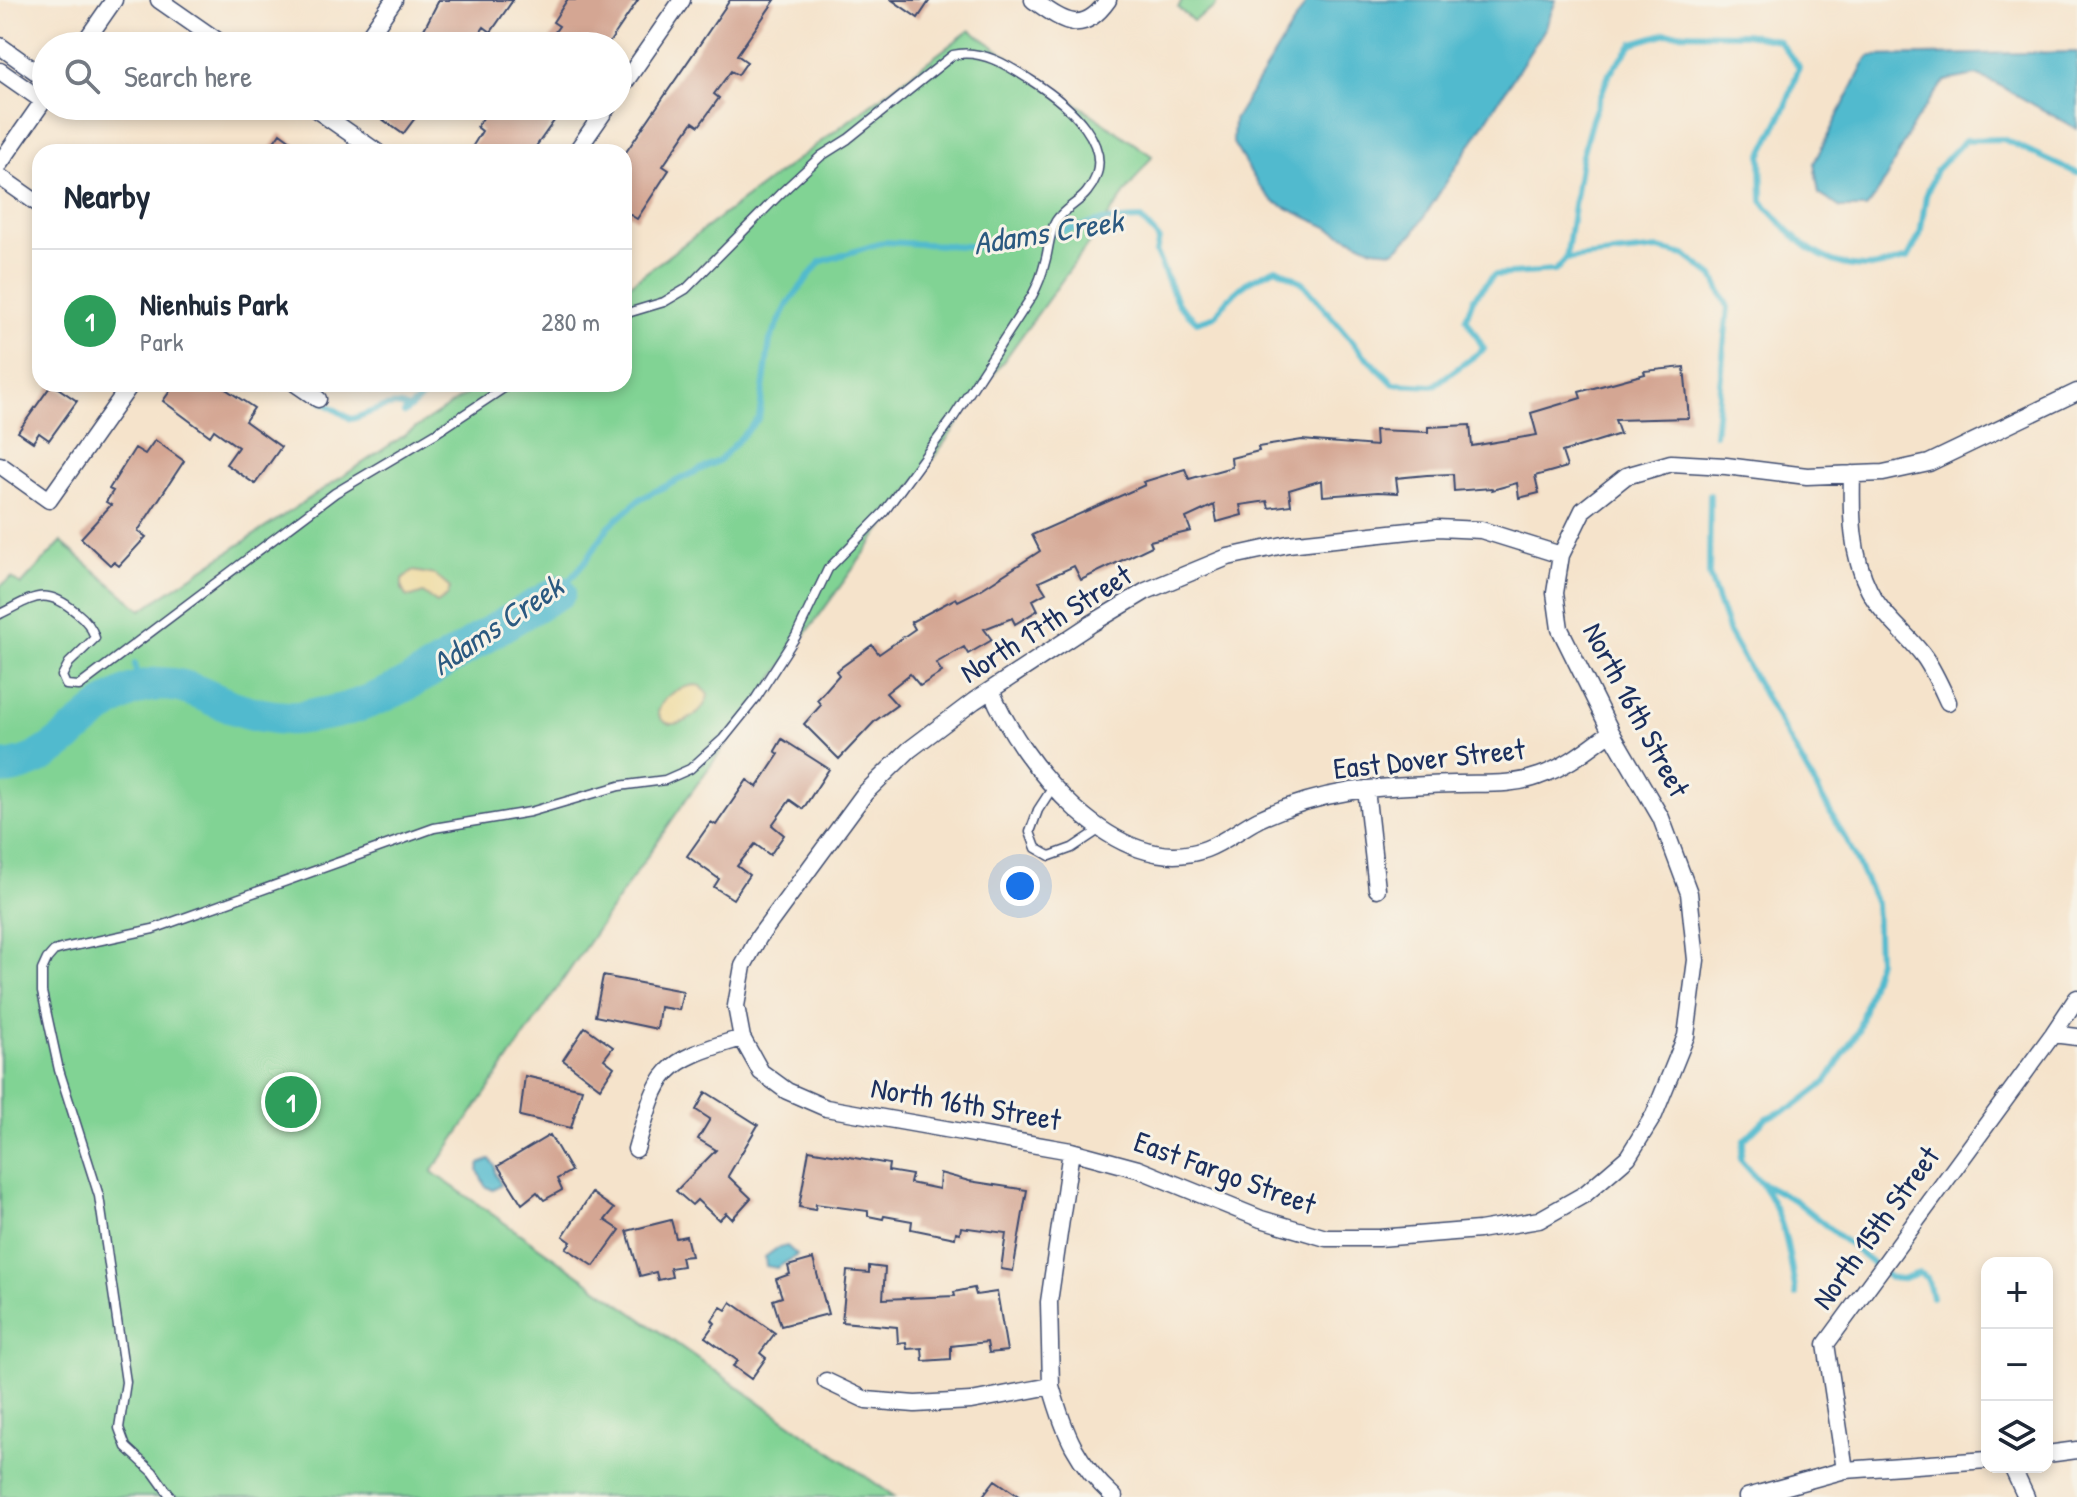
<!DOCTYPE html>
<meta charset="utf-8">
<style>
body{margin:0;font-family:"Patrick Hand",sans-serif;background:#f2f2f3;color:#1f2937}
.controls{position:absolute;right:24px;bottom:24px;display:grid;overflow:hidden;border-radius:16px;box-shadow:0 4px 12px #0003}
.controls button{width:72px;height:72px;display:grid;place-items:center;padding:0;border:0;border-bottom:2px solid #e0e1e3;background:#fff;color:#1f2937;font:40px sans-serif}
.you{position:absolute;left:1020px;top:886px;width:28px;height:28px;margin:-20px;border:6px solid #fff;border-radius:50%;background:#1a73e8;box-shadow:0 0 0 12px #1a73e833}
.badge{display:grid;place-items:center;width:52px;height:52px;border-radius:50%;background:#b45309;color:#fff;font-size:26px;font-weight:700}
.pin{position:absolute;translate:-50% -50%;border:4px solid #fff;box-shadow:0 2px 8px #0006}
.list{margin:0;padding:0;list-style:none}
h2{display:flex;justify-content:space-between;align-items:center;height:104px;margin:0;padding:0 32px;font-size:34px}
h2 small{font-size:26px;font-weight:400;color:#747a83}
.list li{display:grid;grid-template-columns:52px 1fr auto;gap:24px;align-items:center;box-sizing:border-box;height:144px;padding:0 32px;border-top:2px solid #e0e1e3}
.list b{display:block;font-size:30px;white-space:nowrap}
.list p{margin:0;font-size:26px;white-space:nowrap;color:#747a83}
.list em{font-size:26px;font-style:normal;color:#747a83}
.icon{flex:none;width:44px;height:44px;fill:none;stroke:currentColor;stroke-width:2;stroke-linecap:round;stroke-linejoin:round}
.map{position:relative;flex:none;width:2077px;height:1497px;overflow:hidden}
.search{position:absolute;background:#fff;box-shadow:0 4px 12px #0003;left:32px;top:32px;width:600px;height:88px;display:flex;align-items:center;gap:20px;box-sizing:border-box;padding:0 28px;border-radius:44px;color:#747a83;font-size:30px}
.panel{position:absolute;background:#fff;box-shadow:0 4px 12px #0003;left:32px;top:144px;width:600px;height:248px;border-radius:24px}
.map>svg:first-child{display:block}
.green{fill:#81d394;stroke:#4e8179;stroke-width:2}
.sand{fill:#eeda9e;stroke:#84847e;stroke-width:2}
.water{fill:#51bace;stroke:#367496;stroke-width:2}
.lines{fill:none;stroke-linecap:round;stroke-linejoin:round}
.stream{stroke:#51bace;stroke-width:6}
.river{stroke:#51bace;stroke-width:34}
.building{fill:#d4a693}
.lane-casing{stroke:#3c4a6e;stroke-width:11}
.street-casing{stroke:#3c4a6e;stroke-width:19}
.lane{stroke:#fff;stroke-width:8}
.street{stroke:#fff;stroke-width:16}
.labels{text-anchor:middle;stroke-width:6;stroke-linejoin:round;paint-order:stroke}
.street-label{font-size:30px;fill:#1b2f5e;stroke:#f7f3e8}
.water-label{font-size:32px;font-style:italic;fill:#2b5980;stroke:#f7f3e8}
</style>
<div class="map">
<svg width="2077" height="1497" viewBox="0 0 2077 1497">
<rect width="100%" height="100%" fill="#f7f3e8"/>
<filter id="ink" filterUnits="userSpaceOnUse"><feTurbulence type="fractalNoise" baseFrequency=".0125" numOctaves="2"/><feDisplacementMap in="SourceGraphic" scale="16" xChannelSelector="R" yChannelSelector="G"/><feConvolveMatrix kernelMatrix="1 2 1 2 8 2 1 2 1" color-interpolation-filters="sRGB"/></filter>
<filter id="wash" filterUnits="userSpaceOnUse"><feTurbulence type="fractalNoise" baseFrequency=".006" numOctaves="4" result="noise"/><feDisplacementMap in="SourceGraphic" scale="32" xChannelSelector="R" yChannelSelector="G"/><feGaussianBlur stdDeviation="1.8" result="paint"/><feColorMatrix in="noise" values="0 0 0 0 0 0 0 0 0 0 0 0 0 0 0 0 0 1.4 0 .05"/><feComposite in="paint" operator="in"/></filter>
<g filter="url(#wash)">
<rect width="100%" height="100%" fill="#f5e3cb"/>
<!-- green -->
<path class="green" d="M 1182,0 L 1218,0 L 1215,7 L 1193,21 L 1178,8 Z
M 970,30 L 1152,156 L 687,798 L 432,1172 L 895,1497 L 0,1497 L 0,586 L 12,578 L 21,585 L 61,542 L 141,610 L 482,384 L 624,384 L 624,289 Z"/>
<!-- sand -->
<path class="sand" d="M 413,571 L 435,575 L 450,588 L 447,596 L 437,603 L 423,593 L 412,597 L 406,596 L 402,589 L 402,580 Z
M 694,685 L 701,686 L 708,695 C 706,715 665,739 658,712 C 663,696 678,688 694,685 Z"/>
<!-- water -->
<path class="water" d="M 1308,0 L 1556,0 L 1546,27 L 1413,234 L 1394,251 L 1373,249 L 1274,202 L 1259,186 L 1233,143 L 1234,120 Z
M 2077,52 L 2077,129 L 1995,83 L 1976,75 L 1945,81 C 1933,96 1921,111 1912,127 C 1899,148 1882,193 1866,208 L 1841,208 L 1819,194 L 1814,163 L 1864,64 L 1870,56 Z
M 490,1159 L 495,1166 L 495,1173 L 501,1185 L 493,1190 L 485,1186 L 478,1170 L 480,1164 Z
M 787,1246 L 797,1255 L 777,1268 L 766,1266 L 765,1257 L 776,1249 Z"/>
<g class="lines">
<!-- stream -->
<path class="stream" d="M 1566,259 L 1658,249 L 1685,255 L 1713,276 L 1728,307 L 1715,434
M 321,401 L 351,419 C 369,415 391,398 408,409
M 404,413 L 438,384
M 1710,495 L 1709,575 L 1729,633 L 1851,849 L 1876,903 L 1878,960 L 1858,1031 L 1826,1082 L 1795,1106 L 1766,1118 L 1744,1140 L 1740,1159 L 1760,1182 L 1796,1201 L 1890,1278 L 1901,1279 L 1919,1273 L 1927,1278 L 1932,1297
M 559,592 L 585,562 L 609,526 L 641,498 L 720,460 L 759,418 L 770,340 L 789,302 L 820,262 L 884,242 L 983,247 L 1035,238 L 1102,221 L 1141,219 L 1159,239 L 1156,253 L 1178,304 L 1197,322 L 1215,316 L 1228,299 L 1246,283 L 1276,268 L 1302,282 L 1362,353 L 1394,384 L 1433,386 L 1484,349 L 1466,318 L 1473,299 L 1494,275 L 1555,271 L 1566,259 L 1581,159 L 1592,119 L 1609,74 L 1633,43 L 1667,33 L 1745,34 L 1778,40 L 1799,67 L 1786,106 L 1761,156 L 1762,201 C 1790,234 1817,266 1865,267 C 1878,268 1895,261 1908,258 L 1920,235 L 1926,196 L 1936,170 L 1965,140 L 2003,139 L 2077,173
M 135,664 L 138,688
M 1762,1185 C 1785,1215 1790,1257 1796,1295"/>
<!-- river -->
<path class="river" d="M 0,768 C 60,767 90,698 146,686 C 184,678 206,699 239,709 C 253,714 272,717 287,718 C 296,719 307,716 317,715 C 385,706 440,664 496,629 C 517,616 538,604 559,592"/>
</g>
<g id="blocks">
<!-- building -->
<path class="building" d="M 439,0 L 513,0 L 491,32 L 484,27 L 471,46 L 433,46 L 420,37 Z
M 567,0 L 638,0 L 607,46 L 545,46 L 559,26 L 553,22 Z
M 730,0 L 775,0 L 737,55 L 747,62 L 738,75 L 731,71 L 714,94 L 719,98 L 699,126 L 693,122 L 663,166 L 669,170 L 637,219 L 624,211 L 624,155 Z
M 892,0 L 930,0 L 918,18 Z
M 364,106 L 424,106 L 403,134 Z
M 491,106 L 554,106 L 561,111 L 532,152 L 469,152 L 482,131 L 477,127 Z
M 280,133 L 306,152 L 267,152 Z
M 1684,367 L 1689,418 L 1615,420 L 1620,434 L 1562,452 L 1567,467 L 1535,476 L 1539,493 L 1519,498 L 1517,483 L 1492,490 L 1491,488 L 1454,491 L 1453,474 L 1427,475 L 1396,478 L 1398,493 L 1378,492 L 1323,496 L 1322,480 L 1289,490 L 1291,505 L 1269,508 L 1267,501 L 1240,505 L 1242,515 L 1217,522 L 1214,505 L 1186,518 L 1191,531 L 1150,541 L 1152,546 L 1081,580 L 1074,566 L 1039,582 L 1046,593 L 1033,600 L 1038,610 L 1015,624 L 1012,618 L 984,629 L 992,640 L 968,654 L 964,647 L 936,663 L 942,672 L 920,686 L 910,674 L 886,693 L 897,705 L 875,721 L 839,759 L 804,724 L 821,705 L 817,700 L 839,675 L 836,671 L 872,645 L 879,654 L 915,629 L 911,622 L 956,598 L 958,601 L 980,590 L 1040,551 L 1032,535 L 1145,485 L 1143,482 L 1185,469 L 1189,479 L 1232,467 L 1231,458 L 1259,451 L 1258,447 L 1302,440 L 1376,446 L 1375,430 L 1428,432 L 1428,427 L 1470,425 L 1472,446 L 1537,435 L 1531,413 L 1581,398 L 1579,392 L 1645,374 L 1644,371 Z
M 52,384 L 77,401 L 49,440 L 39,433 L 33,442 L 18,432 Z
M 175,384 L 218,384 L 254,408 L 245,421 L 281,447 L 255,484 L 226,464 L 238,447 L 214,430 L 210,436 L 163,401 Z
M 155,440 L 184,461 L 138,531 L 146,537 L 119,566 L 114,562 L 110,565 L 81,538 L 111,505 L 106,502 L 113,491 L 109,489 L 135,448 L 145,454 Z
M 782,739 L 829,769 L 803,809 L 790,800 L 772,825 L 784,835 L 770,855 L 755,844 L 737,866 L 749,875 L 733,899 L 714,887 L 719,879 L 687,856 L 711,822 L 716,825 L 747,780 L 757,787 L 779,754 L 775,751 Z
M 603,976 L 683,991 L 679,1010 L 660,1007 L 657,1029 L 595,1016 Z
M 585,1027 L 613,1047 L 604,1059 L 614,1067 L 600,1088 L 563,1060 Z
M 525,1076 L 582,1089 L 571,1128 L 520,1116 Z
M 706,1092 L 758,1125 L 728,1176 L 751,1198 L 732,1219 L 726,1213 L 719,1220 L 697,1200 L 692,1205 L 676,1191 L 716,1150 L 698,1139 L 710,1119 L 696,1110 Z
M 550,1135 L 571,1171 L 557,1179 L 562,1190 L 544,1200 L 537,1192 L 522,1204 L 498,1166 Z
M 809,1150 L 889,1164 L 888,1171 L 912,1175 L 910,1183 L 939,1189 L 940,1173 L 969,1181 L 1027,1190 L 1013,1271 L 1001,1269 L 1006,1233 L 961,1227 L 960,1233 L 956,1232 L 955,1238 L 911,1229 L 912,1221 L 884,1216 L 883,1219 L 868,1216 L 868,1211 L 816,1204 L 815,1210 L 799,1207 Z
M 592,1193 L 614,1209 L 605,1220 L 620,1230 L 594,1266 L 566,1248 L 571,1242 L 563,1236 Z
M 671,1220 L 676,1238 L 686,1236 L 691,1256 L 681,1257 L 683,1266 L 670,1268 L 672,1277 L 658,1280 L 656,1272 L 640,1276 L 627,1231 Z
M 813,1259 L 828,1314 L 781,1326 L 773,1300 L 782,1297 L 776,1279 L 790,1274 L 788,1266 Z
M 869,1266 L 885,1268 L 883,1299 L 955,1296 L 954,1292 L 974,1288 L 976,1295 L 997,1292 L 1007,1351 L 989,1353 L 987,1342 L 951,1346 L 951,1359 L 923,1361 L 922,1348 L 907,1349 L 906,1342 L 898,1343 L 897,1327 L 842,1322 L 847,1271 L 869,1273 Z
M 731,1302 L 775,1333 L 760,1353 L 766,1358 L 751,1379 L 733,1366 L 738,1361 L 705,1337 L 715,1323 L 712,1320 L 721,1307 L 726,1310 Z
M 995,1480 L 1020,1497 L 982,1497 Z"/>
</g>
</g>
<g filter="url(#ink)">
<use href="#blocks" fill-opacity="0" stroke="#3c4a6e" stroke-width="2"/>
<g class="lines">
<defs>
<path id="lane" d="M 0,614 C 33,598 44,585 76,612 C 85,619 92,627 95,638 L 69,663 L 62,676 L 66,685 L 79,686 L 335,493 L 436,433 L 510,384
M 1053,787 L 1038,810 L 1030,832 L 1036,848 L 1050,856 L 1072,848 L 1102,828
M 171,1497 L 153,1472 L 126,1447 L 119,1428 L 126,1382 L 99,1196 L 59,1070 L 42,992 L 42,970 L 47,959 L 54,951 L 64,948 L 153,929 L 434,828 L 530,812 L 619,786 L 665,780 L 690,769 L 723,739 L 756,698 L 796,636 L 828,569 L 884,512 L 953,418 L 1032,296 C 1038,285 1042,275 1045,262 C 1049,249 1049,232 1056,221 C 1064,208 1079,203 1087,192 C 1123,148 1065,102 1032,81 C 1009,66 981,48 953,55 L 848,139 L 821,156 L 780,194 L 686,289 L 664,302 L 624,314"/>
<path id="street" d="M 159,0 L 225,46
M 1033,0 C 1063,21 1082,37 1108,0
M 0,46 L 46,79
M 82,46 L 114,0
M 362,46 L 394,0
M 0,71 L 43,101
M 618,92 L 682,0
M 311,106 L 377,152
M 576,152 L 608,106
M 0,163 L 46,97
M 0,177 L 40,205
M 296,384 L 318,399
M 0,465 L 49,500 L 131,384
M 1852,474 C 1851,514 1851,554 1869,590 C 1883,617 1908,634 1925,658 C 1934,671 1941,687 1948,702
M 1561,555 L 1481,530 L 1437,528 L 1288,544 L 1228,557 L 1146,591 L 1091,624 L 974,701 L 909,750 L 865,793 L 759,937 L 743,966 L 736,1006 L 742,1038 L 761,1072 L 787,1091 L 826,1108 L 1071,1151 L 1138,1169 L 1261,1219 L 1326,1238 L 1379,1238 L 1479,1230 L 1539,1220 L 1585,1194 L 1628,1157 L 1654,1115 L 1686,1036 L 1696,960 L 1689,893 L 1661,818 L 1611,732 L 1560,629 L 1555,593 L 1561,555 L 1583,510 L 1626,476 L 1671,463 L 1726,466 L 1807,476 L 1883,473 L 1929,463 L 2077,392
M 991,690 C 1020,762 1117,883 1206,849 C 1225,842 1241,828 1259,819 C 1287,806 1321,796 1352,791 C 1386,786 1420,785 1455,784 C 1483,783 1512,786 1539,776 C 1566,767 1588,749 1611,732
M 1366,789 L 1377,889
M 2053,1034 L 2077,1037
M 636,1149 C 659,1069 660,1062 742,1038
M 826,1381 L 866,1400 L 915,1404 L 971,1401 L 1051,1386 C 1065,1435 1076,1462 1114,1497
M 1051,1386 L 1049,1302 L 1071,1151
M 2047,1454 L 2077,1450
M 2012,1467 L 2026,1497
M 1845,1470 L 1826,1344 L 2053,1034 L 2077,998
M 1747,1497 L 1845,1470 L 1987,1460"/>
</defs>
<!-- lane casing -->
<use href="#lane" class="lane-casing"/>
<!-- street casing -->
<use href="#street" class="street-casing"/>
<!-- lane -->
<use href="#lane" class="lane"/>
<!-- street -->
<use href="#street" class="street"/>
</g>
</g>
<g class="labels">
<!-- street labels -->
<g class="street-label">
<text transform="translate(1046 624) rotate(-32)" y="10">North 17th Street</text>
<text transform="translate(1636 710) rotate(62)" y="10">North 16th Street</text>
<text transform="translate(1429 759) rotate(-6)" y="10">East Dover Street</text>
<text transform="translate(966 1104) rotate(10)" y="10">North 16th Street</text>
<text transform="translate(1225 1173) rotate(20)" y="10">East Fargo Street</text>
<text transform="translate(1876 1228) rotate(-54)" y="10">North 15th Street</text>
</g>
<!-- water labels -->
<g class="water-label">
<text transform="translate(1048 232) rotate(-9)" y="11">Adams Creek</text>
<text transform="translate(497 625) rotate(-34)" y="11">Adams Creek</text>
</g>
</g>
</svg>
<div class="controls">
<button>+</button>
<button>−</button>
<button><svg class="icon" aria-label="layers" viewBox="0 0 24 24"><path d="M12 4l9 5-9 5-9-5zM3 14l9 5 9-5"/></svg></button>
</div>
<div class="you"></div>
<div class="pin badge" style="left:291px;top:1102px;background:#2e9e5b">1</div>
<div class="search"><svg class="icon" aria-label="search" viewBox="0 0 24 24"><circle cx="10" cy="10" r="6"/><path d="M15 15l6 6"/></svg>Search here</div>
<section class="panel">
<h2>Nearby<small></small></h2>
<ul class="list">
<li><span class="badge" style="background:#2e9e5b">1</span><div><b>Nienhuis Park</b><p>Park</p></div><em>280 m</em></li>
</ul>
</section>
</div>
